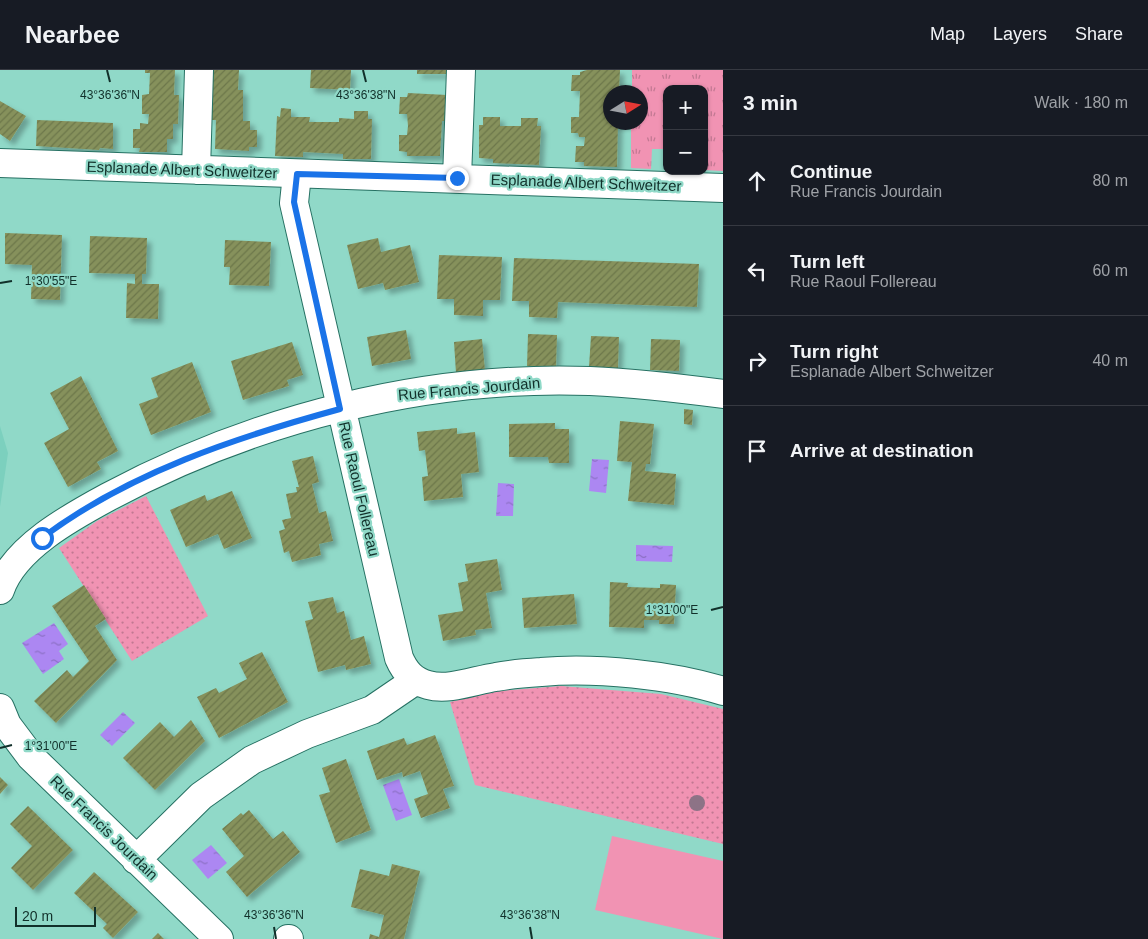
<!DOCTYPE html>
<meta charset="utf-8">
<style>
body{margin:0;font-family:Arial,sans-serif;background:#20242c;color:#f1f3f6}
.controls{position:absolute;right:15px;top:15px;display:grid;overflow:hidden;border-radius:10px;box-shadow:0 1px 4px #0004}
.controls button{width:45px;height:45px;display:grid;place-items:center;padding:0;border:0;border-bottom:1px solid #363941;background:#171b24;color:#f1f3f6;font:25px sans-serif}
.compass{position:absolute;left:603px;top:15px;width:45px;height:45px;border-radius:50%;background:#171b24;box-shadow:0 1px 4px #0004;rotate:79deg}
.scale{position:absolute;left:15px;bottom:12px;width:81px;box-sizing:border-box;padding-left:5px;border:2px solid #11302a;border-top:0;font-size:14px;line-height:18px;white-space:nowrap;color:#11302a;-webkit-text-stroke:4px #90d9c8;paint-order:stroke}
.stop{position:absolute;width:15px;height:15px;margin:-11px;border:4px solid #1a73e8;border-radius:50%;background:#fff}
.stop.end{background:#1a73e8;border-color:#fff;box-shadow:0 1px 5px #0008}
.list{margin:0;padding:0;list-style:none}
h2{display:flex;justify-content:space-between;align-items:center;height:65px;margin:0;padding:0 20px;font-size:21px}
h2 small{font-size:16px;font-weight:400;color:#9ea1a6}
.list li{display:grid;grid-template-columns:32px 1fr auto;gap:15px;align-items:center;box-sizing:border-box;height:90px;padding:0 20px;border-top:1px solid #363941}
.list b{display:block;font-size:19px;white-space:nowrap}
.list p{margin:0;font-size:16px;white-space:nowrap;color:#9ea1a6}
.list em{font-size:16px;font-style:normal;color:#9ea1a6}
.icon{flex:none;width:28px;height:28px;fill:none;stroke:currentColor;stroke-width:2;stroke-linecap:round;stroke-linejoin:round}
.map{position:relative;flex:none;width:723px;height:869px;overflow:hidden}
header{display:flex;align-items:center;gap:30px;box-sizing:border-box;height:70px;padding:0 25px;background:#171b24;border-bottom:1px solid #363941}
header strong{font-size:24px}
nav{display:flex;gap:28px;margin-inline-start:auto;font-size:18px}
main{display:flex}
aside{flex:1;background:#171b24}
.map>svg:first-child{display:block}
.built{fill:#7cd0be}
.grass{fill:url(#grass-dots)}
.park{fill:url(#park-tufts)}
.pitch{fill:#f193b3}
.water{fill:url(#water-ripples)}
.building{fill:url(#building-hatch);filter:url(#shadow)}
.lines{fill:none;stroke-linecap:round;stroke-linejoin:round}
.street-casing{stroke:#267163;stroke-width:30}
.street{stroke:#fff;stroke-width:28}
.tree{fill:#8d7386}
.route{stroke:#1a73e8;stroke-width:6}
.ticks{fill:none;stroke:#11302a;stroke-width:2}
.labels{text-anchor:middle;stroke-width:4.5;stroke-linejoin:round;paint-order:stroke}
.street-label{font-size:15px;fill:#11302a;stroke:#90d9c8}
.ticks-label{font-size:12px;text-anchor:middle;fill:#11302a;stroke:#90d9c8;stroke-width:4.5;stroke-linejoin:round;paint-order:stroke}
</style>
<header>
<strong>Nearbee</strong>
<nav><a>Map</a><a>Layers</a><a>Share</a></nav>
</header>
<main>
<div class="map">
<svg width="723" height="869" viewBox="0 0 723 869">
<defs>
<pattern id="grass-dots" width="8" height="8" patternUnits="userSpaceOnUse" patternTransform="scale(1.25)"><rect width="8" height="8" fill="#f193b3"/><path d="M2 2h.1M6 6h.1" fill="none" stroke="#c27892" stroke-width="1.8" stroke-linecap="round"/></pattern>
<pattern id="park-tufts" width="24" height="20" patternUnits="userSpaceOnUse" patternTransform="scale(1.25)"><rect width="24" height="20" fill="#f193b3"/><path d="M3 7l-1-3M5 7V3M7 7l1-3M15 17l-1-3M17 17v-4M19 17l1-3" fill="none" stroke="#c27892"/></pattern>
<pattern id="water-ripples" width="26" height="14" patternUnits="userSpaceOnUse" patternTransform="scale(1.25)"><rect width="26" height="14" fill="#ac87f2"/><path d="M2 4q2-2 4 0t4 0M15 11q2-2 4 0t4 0" fill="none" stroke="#8b6fc4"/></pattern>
<pattern id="building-hatch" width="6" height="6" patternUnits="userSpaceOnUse" patternTransform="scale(1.25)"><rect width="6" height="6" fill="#86915b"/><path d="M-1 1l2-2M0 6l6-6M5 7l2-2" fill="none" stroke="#6c774b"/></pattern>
<filter id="shadow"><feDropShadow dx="4.5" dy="4.5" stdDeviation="2.5" flood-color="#0004"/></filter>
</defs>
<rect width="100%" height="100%" fill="#90d9c8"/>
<!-- built -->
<path class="built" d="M 0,356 L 8,383 L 0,437 Z"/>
<!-- grass -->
<path class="grass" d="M 146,426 L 208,546 L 132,591 L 59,478 L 97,451 Z
M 561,616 L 661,624 L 723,639 L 723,774 L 475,715 L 450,632 L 499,621 Z"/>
<!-- park -->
<path class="park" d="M 632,0 L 723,0 L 723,101 L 704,100 L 704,19 L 667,19 L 667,79 L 652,79 L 651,99 L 631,98 L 631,53 L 640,52 L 640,22 L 632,22 Z"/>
<!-- pitch -->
<path class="pitch" d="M 612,766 L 723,791 L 723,869 L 595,840 Z"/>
<!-- water -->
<path class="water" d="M 592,389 L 609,390 L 606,423 L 589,421 Z
M 498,413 L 514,414 L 513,446 L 496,446 Z
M 636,475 L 673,476 L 672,492 L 636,491 Z
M 54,553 L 68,574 L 59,581 L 64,589 L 43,604 L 22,573 Z
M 123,642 L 135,653 L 112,676 L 100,665 Z
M 399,709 L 412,745 L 396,751 L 383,715 Z
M 211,775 L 227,793 L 208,809 L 192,790 Z"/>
<!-- building -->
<path class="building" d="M 145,0 L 175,0 L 174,25 L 179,25 L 178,54 L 173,54 L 173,69 L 167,69 L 167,82 L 139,82 L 140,78 L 133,78 L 133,59 L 140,59 L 140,53 L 148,54 L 149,44 L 142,44 L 142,25 L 149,24 L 150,3 L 145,3 Z
M 213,0 L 239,0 L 238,20 L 243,20 L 243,51 L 250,51 L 250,60 L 257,60 L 257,77 L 249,77 L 249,81 L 215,79 L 216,50 L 211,50 Z
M 311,0 L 351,0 L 350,20 L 310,18 Z
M 417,0 L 448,0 L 448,4 L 417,4 Z
M 587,0 L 620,0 L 619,22 L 610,22 L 610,52 L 618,52 L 617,97 L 584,96 L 584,92 L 575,92 L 576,76 L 584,76 L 585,67 L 579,67 L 578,63 L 571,63 L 571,47 L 579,47 L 580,21 L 571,21 L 572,5 L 580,5 L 580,2 Z
M 408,23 L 447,25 L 446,51 L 442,51 L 440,86 L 407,86 L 407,82 L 399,81 L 399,65 L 407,65 L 408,56 L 407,44 L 399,44 L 400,27 L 407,27 Z
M 0,31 L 26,46 L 10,71 L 0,64 Z
M 281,38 L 291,39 L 291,47 L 310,47 L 309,52 L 339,52 L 339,48 L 354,49 L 354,41 L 368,41 L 368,49 L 372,49 L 371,89 L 343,89 L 343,84 L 303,82 L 303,87 L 275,86 L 277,46 L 280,47 Z
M 483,47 L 500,47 L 500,56 L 521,56 L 521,48 L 538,48 L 537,56 L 541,56 L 539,95 L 493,93 L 493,89 L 479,88 L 479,55 L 483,55 Z
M 37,50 L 113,53 L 113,79 L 100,78 L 99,80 L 36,76 Z
M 5,163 L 62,165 L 60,230 L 31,229 L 32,195 L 5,194 Z
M 90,166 L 147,168 L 146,204 L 142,204 L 142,214 L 159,214 L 158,249 L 126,248 L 127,213 L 135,214 L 135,204 L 89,203 Z
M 378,168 L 381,182 L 410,175 L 419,212 L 385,220 L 383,213 L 358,219 L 347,175 Z
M 225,170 L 271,172 L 269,216 L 229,215 L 230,197 L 224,197 Z
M 439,185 L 502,187 L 500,230 L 483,230 L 483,246 L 454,245 L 454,229 L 437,229 Z
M 514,188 L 699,194 L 697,237 L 558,232 L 557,248 L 529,247 L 529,231 L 512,231 Z
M 406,260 L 411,289 L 372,296 L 367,267 Z
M 528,264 L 557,265 L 556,297 L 527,296 Z
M 591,266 L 619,267 L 618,298 L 589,297 Z
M 482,269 L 485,300 L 456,303 L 454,272 Z
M 651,269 L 680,270 L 679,301 L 650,300 Z
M 292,272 L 303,305 L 287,310 L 289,316 L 243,330 L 231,291 Z
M 192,292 L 211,342 L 151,365 L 139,334 L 158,327 L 151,308 Z
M 81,306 L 118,381 L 97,392 L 101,399 L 68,417 L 44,373 L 69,359 L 50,323 Z
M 684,339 L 693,340 L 692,355 L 684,354 Z
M 620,351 L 654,354 L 650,394 L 646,394 L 645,401 L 676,404 L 674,435 L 628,431 L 632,392 L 617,391 Z
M 555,353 L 555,359 L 569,359 L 569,393 L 549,393 L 548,387 L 509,387 L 509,354 Z
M 457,358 L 457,364 L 475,362 L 479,402 L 461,404 L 463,427 L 424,431 L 422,407 L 428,406 L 425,380 L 419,381 L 417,362 Z
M 313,386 L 319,412 L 312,414 L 319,443 L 326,441 L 333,471 L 319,474 L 321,485 L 292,492 L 289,481 L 284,483 L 279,461 L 285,459 L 282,450 L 291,448 L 286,424 L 297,422 L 296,417 L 299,417 L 292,391 Z
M 232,421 L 252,468 L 224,479 L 218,464 L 186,477 L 170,440 L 205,425 L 207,431 Z
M 497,489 L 502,520 L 486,523 L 492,558 L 475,560 L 476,565 L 443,571 L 438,545 L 463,541 L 458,513 L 468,511 L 465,494 Z
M 610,512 L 628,513 L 627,517 L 660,518 L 660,514 L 676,515 L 674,554 L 659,554 L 659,550 L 644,550 L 644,558 L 609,557 Z
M 84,515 L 106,549 L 95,556 L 117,590 L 56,653 L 34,631 L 67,600 L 73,607 L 89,591 L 52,536 Z
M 574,524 L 577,554 L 524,558 L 522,528 Z
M 333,527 L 337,543 L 344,541 L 351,570 L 364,566 L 371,594 L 346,600 L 345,595 L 318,602 L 305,551 L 313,549 L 308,532 Z
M 262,582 L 288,632 L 219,668 L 197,627 L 216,618 L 219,623 L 247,609 L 239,593 Z
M 191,650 L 205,671 L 155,720 L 123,688 L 160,652 L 174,667 Z
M 435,665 L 454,716 L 443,719 L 450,738 L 421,748 L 414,729 L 428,724 L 420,701 L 403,707 L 402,702 L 377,710 L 367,681 L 404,668 L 407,675 Z
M 346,689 L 371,760 L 336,773 L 319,725 L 330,722 L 322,698 Z
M 0,707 L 8,715 L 0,724 Z
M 28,736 L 73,780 L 33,820 L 11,798 L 32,776 L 10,754 Z
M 249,740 L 273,769 L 283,761 L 300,782 L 247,827 L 226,802 L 244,786 L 222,759 L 241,743 L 243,745 Z
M 392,794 L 420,801 L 404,869 L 369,869 L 370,864 L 379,867 L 384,845 L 351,837 L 360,799 L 389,806 Z
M 94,802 L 138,842 L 113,868 L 103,858 L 107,854 L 74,823 Z
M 158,863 L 164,869 L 152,869 Z"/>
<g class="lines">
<defs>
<path id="street" d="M 0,93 L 723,118
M 196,100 L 199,0
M 297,104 L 294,133 L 399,588 C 405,602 413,611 428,615 C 449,621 475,610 496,607 C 511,604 526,603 541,602 C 595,597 672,605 723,621
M 457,108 L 461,0
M 0,520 C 14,478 71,447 108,427 C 254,349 424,305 590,311 C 635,313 679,318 723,324
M 0,638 L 7,655 L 31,687 L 219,869
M 136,790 L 201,726 L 252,690 L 307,664 L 372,640 L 416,610
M 288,869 L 289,869"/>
</defs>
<!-- street casing -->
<use href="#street" class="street-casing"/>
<!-- street -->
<use href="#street" class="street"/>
</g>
<!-- trees -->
<circle class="tree" cx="697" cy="733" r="8"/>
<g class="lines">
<!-- route -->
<path class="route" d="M 42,468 C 128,403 237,367 340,339 L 294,132 L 297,104 L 457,108"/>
</g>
<!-- ticks -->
<path class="ticks" d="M 107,0 L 110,12M 363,0 L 366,12M 0,213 L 12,211M 711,540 L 723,537M 0,678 L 12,675M 274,857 L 276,869M 530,857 L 532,869"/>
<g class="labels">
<!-- street labels -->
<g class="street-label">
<text transform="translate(182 100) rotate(2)" y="5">Esplanade Albert Schweitzer</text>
<text transform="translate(586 113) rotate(2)" y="5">Esplanade Albert Schweitzer</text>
<text transform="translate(469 319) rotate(-5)" y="5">Rue Francis Jourdain</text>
<text transform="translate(359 419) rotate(77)" y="5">Rue Raoul Follereau</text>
<text transform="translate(104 758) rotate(44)" y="5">Rue Francis Jourdain</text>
</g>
</g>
<g class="ticks-label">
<text x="110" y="29">43°36'36"N</text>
<text x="366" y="29">43°36'38"N</text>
<text x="51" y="215">1°30'55"E</text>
<text x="672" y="544">1°31'00"E</text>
<text x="51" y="680">1°31'00"E</text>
<text x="274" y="849">43°36'36"N</text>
<text x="530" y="849">43°36'38"N</text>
</g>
</svg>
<div class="controls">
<button>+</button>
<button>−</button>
</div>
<svg class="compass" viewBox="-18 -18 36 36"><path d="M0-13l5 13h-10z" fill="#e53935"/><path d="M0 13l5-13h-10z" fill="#9ea1a6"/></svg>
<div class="scale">20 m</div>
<div class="stop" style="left:42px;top:468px"></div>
<div class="stop end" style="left:457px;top:108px"></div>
</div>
<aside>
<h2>3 min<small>Walk · 180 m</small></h2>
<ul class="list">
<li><svg class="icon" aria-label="ahead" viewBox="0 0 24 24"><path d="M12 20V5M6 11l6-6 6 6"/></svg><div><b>Continue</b><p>Rue Francis Jourdain</p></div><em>80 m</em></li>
<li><svg class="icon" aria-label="left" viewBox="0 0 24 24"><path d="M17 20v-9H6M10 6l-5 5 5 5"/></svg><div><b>Turn left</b><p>Rue Raoul Follereau</p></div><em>60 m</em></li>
<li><svg class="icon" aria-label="right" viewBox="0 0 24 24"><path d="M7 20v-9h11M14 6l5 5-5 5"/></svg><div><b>Turn right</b><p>Esplanade Albert Schweitzer</p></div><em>40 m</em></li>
<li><svg class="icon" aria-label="arrive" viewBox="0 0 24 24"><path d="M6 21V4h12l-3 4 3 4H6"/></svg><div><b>Arrive at destination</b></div></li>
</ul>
</aside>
</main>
